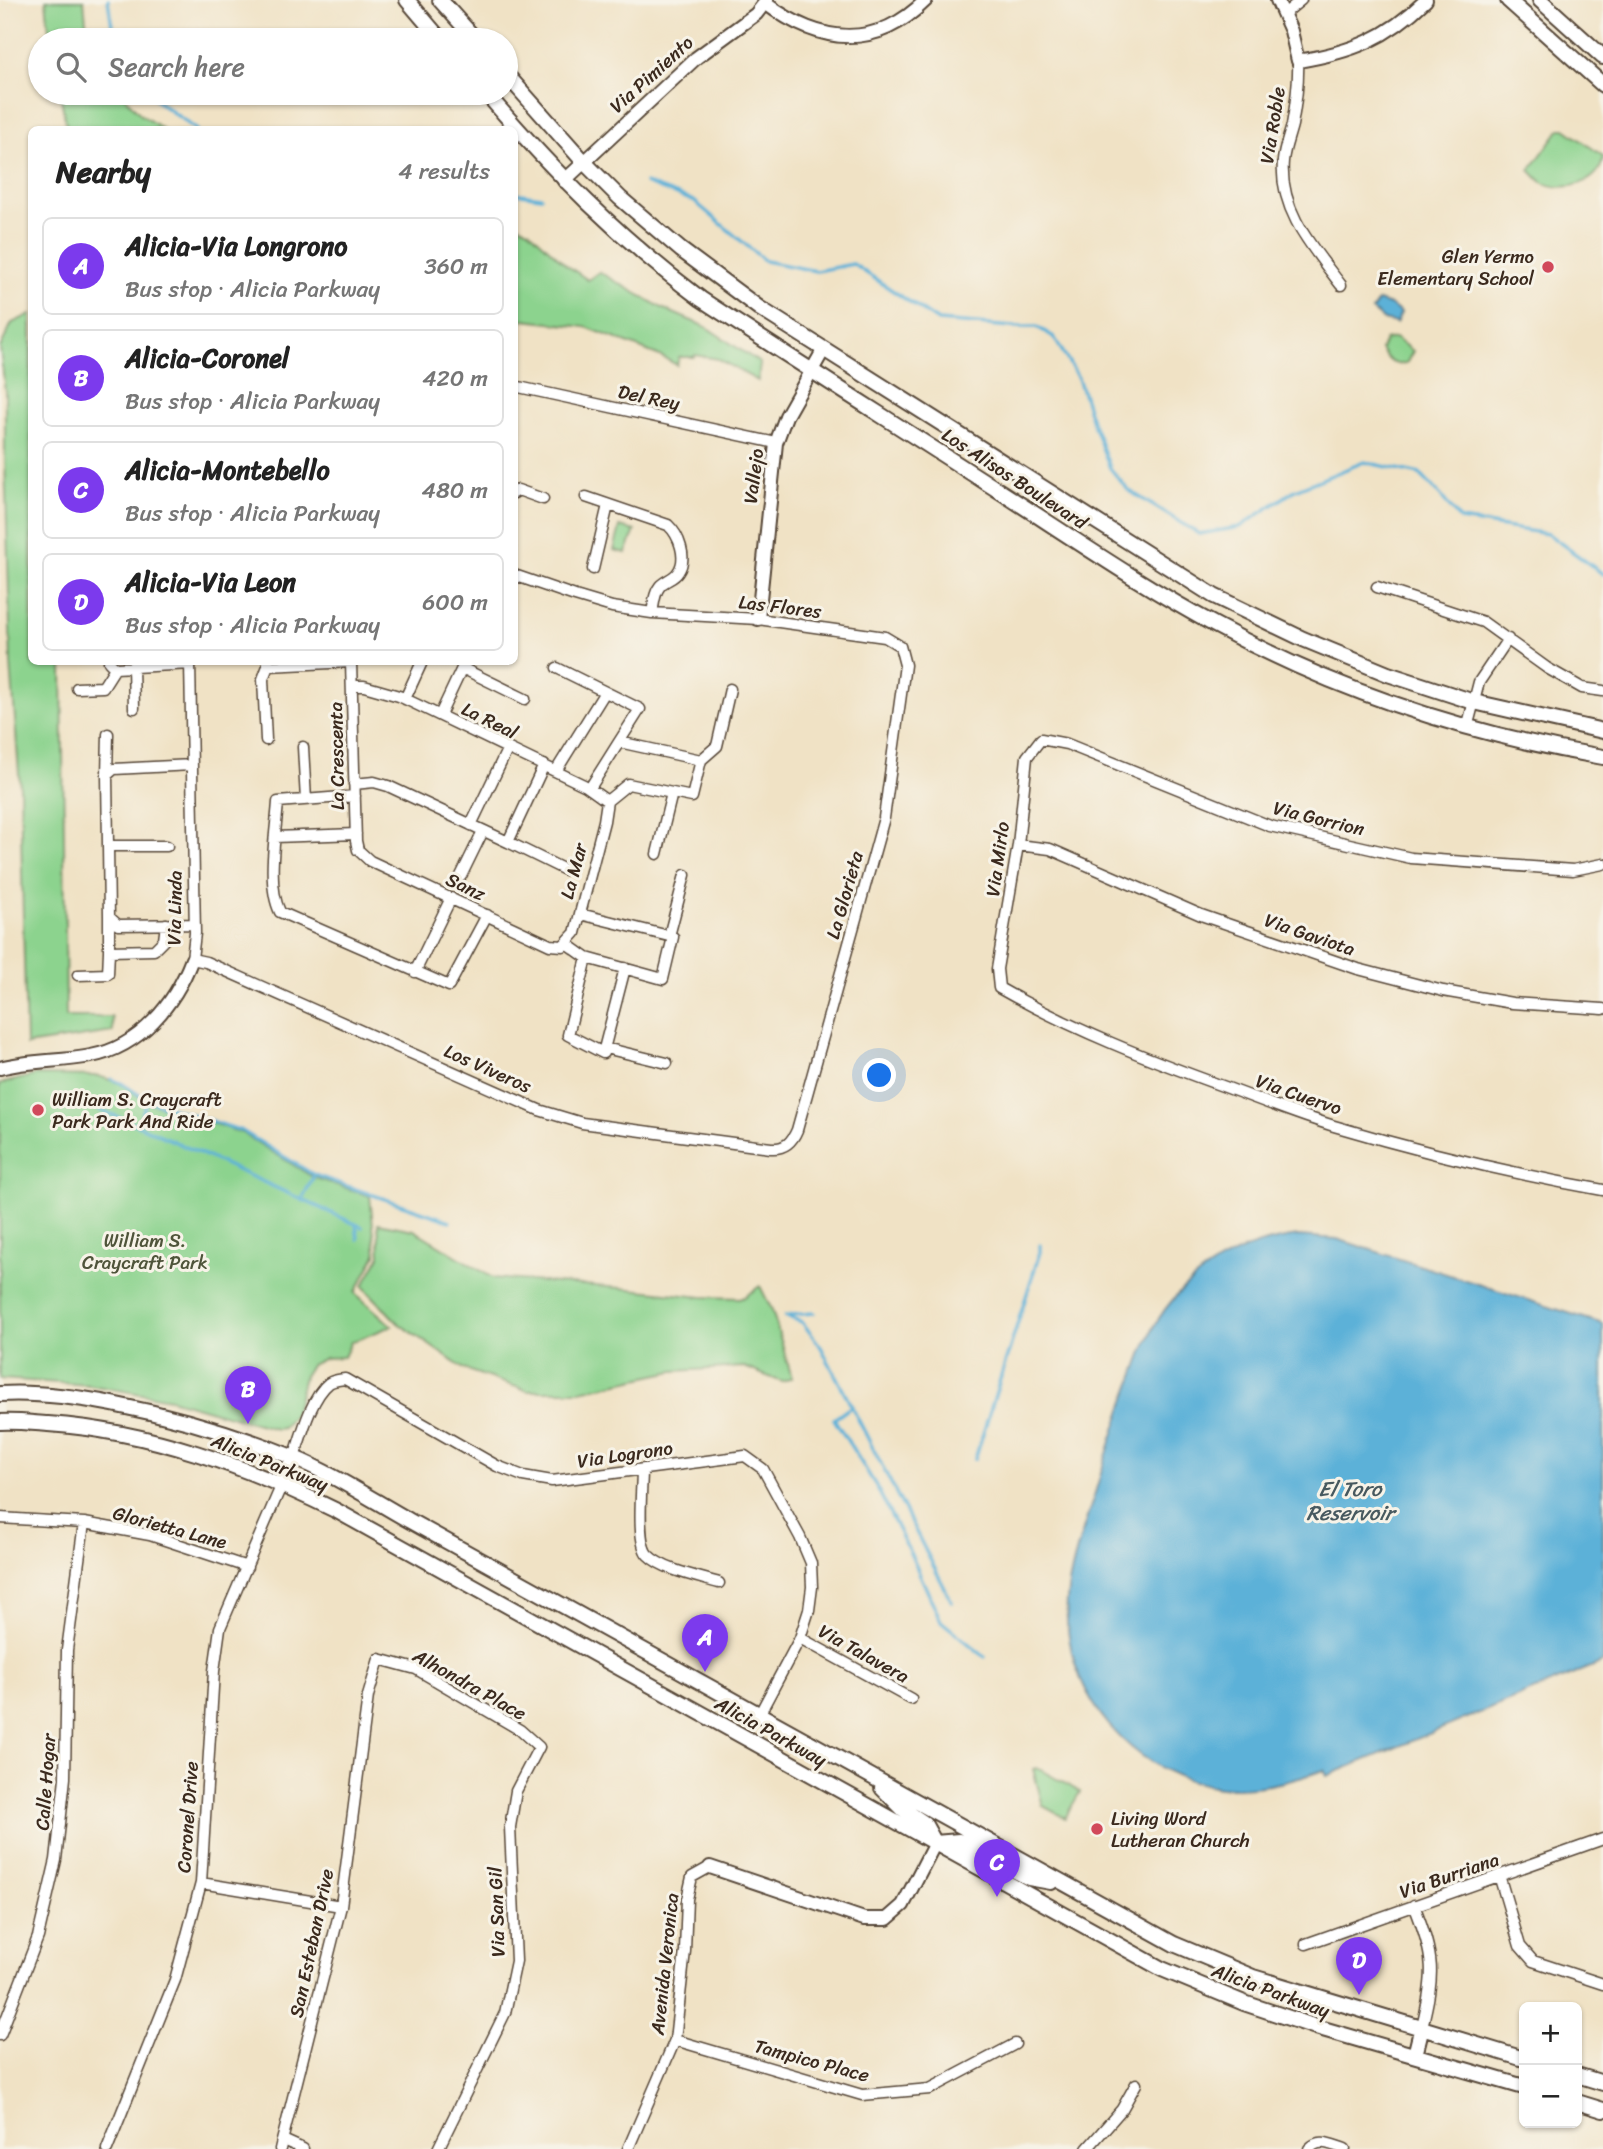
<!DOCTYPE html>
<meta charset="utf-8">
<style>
body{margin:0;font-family:Sriracha,sans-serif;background:#f2f2f2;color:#222}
.controls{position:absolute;right:21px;bottom:21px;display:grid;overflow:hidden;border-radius:10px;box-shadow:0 2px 5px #0004}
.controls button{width:63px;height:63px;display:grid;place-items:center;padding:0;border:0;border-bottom:2px solid #e0e0e0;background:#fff;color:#222;font:35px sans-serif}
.you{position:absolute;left:880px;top:1076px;width:24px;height:24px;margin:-18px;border:5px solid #fff;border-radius:50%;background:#1a73e8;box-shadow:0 0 0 10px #1a73e833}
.badge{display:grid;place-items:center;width:46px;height:46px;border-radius:50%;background:#7c3aed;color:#fff;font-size:23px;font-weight:700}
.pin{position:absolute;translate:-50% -58px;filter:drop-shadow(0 2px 4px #0008)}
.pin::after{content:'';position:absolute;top:37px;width:24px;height:21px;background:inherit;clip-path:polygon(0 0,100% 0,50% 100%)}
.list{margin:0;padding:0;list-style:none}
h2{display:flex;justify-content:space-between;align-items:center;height:91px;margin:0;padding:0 28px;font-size:30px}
h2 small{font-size:23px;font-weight:400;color:#767676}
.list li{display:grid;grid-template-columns:46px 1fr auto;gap:21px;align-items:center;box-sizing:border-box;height:98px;margin:0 14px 14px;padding:0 14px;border:2px solid #e0e0e0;border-radius:10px}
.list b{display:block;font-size:26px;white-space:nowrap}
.list p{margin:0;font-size:23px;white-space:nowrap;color:#767676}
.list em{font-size:23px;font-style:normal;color:#767676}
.icon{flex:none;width:38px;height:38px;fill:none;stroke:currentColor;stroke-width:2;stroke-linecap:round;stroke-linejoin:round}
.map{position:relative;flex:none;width:1603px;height:2149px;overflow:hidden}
.search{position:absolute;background:#fff;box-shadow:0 2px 5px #0004;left:28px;top:28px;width:490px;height:77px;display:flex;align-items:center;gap:18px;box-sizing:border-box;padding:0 24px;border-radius:38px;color:#767676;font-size:26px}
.panel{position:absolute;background:#fff;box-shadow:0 2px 5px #0004;left:28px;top:126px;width:490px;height:539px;border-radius:10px}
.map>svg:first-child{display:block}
.green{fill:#8cd38e;stroke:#647e56;stroke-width:2}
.water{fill:#5cb1d8;stroke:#4c6e7b;stroke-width:2}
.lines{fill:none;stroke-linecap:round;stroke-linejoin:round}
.stream{stroke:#5cb1d8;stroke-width:3.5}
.minor-casing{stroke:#564637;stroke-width:13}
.tertiary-casing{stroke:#564637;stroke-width:16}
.secondary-casing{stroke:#564637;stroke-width:18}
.primary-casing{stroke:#564637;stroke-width:18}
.minor{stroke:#fff;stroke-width:10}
.tertiary{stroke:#fff;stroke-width:12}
.secondary{stroke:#fff;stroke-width:14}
.primary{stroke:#fff;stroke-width:14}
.poi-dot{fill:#d1495b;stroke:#f7f3e8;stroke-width:2.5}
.labels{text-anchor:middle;stroke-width:6;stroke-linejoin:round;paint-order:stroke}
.street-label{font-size:19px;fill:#3b2a1e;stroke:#f7f3e8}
.poi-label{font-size:19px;fill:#3b2a1e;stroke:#f7f3e8;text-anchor:start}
.park-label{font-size:19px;fill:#4f543a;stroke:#f7f3e8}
.water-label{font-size:21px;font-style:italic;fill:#47595f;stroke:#f7f3e8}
</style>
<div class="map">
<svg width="1603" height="2149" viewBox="0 0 1603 2149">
<rect width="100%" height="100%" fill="#f7f3e8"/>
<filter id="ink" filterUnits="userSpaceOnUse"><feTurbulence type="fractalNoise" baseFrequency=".0143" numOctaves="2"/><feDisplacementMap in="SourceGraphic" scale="14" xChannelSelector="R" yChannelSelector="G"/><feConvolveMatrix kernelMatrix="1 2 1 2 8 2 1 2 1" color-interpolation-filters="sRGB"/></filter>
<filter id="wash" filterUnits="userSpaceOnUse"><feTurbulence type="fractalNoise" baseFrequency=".00686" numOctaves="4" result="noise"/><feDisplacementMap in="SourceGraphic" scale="28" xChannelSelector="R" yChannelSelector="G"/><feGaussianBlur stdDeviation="1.57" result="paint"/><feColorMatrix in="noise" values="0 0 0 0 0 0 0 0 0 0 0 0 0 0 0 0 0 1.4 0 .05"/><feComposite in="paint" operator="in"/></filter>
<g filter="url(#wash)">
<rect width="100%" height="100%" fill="#f0e2c5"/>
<!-- green -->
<path class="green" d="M 46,0 L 84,0 L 86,22 L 94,40 L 50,40 Z
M 60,93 L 121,93 L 141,115 L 163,129 L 67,129 Z
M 1560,129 L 1565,129 L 1603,156 C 1603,183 1563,194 1542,182 C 1538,179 1534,174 1530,170 Z
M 515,223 L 529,230 L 565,264 L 588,280 L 599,272 L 664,309 L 706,327 L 760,363 L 758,381 L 718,359 L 695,355 L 694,357 L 679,357 L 677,365 L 660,356 L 586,327 L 515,319 Z
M 31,314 L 32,662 L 62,662 L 66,1017 L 112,1017 L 113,1032 L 26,1045 L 20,788 L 11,664 L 5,456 L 5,391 L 0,348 L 12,323 Z
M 1395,338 L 1413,351 L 1406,364 C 1393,366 1387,360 1381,349 L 1385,340 Z
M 620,527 L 635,531 L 626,553 L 614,550 Z
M 36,1075 L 98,1076 L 120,1083 L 146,1101 L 242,1133 L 313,1177 L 370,1196 L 376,1255 L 355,1293 L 392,1326 L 351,1342 L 344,1357 L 325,1358 L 311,1365 L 304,1376 L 295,1413 L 283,1428 L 276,1429 L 170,1399 L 90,1385 L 0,1379 L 0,1084 Z
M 378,1223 L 414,1230 L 493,1278 L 621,1288 L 702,1297 L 743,1298 L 760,1286 L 772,1310 L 792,1378 L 782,1382 L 744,1367 L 674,1371 L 580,1391 L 528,1391 L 464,1369 L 398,1323 L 363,1286 L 380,1256 Z
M 1037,1768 L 1080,1792 L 1065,1818 L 1043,1806 L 1033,1769 Z"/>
<!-- water -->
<path class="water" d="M 1378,301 L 1390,305 L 1401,313 L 1396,323 L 1384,320 L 1372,310 Z
M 1299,1236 L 1337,1239 L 1603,1324 L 1603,1662 L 1327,1776 L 1324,1770 C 1291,1782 1256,1791 1220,1787 C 1144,1778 1080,1713 1069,1637 C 1066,1622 1066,1605 1068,1590 C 1073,1557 1085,1524 1095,1493 C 1106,1455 1118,1419 1132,1382 C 1142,1354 1151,1325 1171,1302 C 1205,1262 1249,1242 1299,1236 Z"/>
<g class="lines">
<!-- stream -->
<path class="stream" d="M 108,0 L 113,32 L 117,40
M 151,93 L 157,101 L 197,130
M 645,183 L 694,201 L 765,261 L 816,271 L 853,264 L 938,321 L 1013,327 L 1037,327 L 1054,337 L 1078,378 L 1092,421 L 1110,468 L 1128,490 L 1199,534 L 1240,527 L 1295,490 L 1364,462 L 1420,474 L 1441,496 L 1460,520 L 1548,534 L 1603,574
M 514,193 L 541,197
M 111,1079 L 121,1083 L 147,1100
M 100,1110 L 138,1125 L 362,1227
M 138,1125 L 147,1100 L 242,1131 L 314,1175
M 302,1200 L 314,1175 L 450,1221
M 356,1224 L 358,1239
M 791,1315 L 814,1313
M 785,1316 L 802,1322 L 821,1347 L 952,1602
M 852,1406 L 834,1419 L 876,1486 L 911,1555 L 941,1621 L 985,1657
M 975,1459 L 1040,1252 L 1040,1245"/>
</g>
</g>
<g filter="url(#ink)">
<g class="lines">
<defs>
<path id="minor" d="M 1284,14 L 1301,0
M 1298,61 C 1299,82 1296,103 1292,125 C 1289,137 1284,149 1283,161 C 1279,211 1313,248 1341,285
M 514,386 L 776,443
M 514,493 L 518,490 L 543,499
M 586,497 L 668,525 C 679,535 688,558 678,572 C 674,579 665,580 660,586 C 654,593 654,604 652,613
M 593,569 L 608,505
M 1377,587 L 1483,622 L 1547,668 L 1582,688 L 1603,691
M 109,662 L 115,668 L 191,664
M 190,662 L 195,933 L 192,959 L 206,962 L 539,1110 L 582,1123 L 771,1148 C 785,1149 792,1142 797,1130 L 884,818 L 905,665 L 900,646 L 885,637 L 758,619 L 652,613 L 612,607 L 575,596 L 514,575
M 268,662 L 268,666 L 351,662
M 351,662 L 356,841 L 358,850 L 370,861 L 550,945 L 563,946 L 575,933 L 604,821 L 607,801
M 133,666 L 134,708
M 462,668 L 525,699
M 557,668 L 640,709 L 619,742
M 352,686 L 364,686 L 399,696 L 586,786 L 607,801
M 77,688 L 103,687 L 115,668
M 405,699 L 422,662
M 440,715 L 465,662
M 1467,728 L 1479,682 L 1508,639
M 266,740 L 263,679 L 268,666
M 303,747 L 306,800
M 192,765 L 114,769 L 107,775 L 109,917 L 118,925 L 195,924
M 544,765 L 508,842 L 565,870
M 556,771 L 605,692
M 107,775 L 108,734
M 354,784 L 374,782 L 388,786 L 508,842
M 590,788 L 619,742 L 701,760
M 355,796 L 278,802 C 276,833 266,884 280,912 L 449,986 L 487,915
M 607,801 L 628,784 L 692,797 L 701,760 L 717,746 L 730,689
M 471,825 L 508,748
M 275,837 L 356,834
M 1018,845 L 1050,849 L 1201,915 L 1358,969 L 1443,991 L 1512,1003 L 1603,1009
M 108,846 L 167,846
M 657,854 L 672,793
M 1603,864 L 1573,870 L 1411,858 L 1270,826 L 1067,744 L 1041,739 L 1027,757 L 1018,845 L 997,969 L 999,988 C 1071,1029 1150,1060 1228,1088 C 1263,1101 1298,1115 1334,1126 C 1422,1152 1513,1174 1603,1190
M 461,876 L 483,831
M 109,917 L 109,951 L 154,950 L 164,940 L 166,924
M 669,936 L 685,875
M 566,943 L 587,958 L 663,979 L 673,937 L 580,914
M 587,958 L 568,1035 L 603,1053 L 625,968
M 415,972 L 451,898
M 78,975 L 108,974 L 109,951
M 605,1048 L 667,1063
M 294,1458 C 301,1437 311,1397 329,1383 C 334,1380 339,1380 345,1379 L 497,1466 L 523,1476 L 552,1481 L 745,1456 L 763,1469 L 800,1537 L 811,1563 L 812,1587 L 809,1610 L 800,1638 L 759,1715
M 642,1470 C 642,1488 636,1543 648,1555 C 663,1570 699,1577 719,1583
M 0,1518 L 84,1523 L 150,1535 L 247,1567
M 800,1638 L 911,1699
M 1499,1875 L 1520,1946 L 1533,1961 L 1603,1984
M 201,1883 L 341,1906
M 1414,1905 C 1435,1957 1435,1974 1422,2027
M 1306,1944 L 1603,1839
M 0,2035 L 38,1937 L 56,1860 L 65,1778 L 67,1650 L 84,1523
M 675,2040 L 862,2095 L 930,2089 L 1015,2044
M 283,2140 L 303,2149
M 107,2149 L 175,1980 L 201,1883 L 214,1671 L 220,1628 L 282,1484
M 280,2149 L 341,1906 L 368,1696 L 379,1659 L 416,1669 L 520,1730 L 539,1747 L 516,1791 L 510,1827 L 516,1961 L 505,2013 L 438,2149
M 628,2149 L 675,2040 L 685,1951 L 687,1899 L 692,1877 L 710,1867
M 1087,2149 L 1122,2109 L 1136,2084
M 1309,2149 C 1319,2137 1332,2145 1345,2149"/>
<path id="tertiary" d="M 1277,0 L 1291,31 L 1298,61 C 1352,52 1386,39 1426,0
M 765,3 C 820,44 875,51 926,0
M 564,181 L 696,58 L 756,14 L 767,0
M 758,619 L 776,443 L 786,416 L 824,349
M 0,1068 C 30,1060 61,1062 91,1056 C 140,1047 175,1004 192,959
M 710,1867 L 864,1919 L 887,1919 L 903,1905 L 935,1843"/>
<path id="secondary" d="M 407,0 L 441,40
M 440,0 L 476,40
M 506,74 L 584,162 L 620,198 L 681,250 L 759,308 L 1214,596 L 1303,639 L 1388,674 L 1474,702 L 1603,731
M 486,93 C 554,172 617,236 701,299 C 797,362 894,423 990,485 C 1064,532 1137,583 1215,625 C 1336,691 1467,734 1603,757"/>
<path id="primary" d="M 1508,0 L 1603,85
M 1540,0 L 1603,57
M 0,1394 C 37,1392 76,1397 112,1404 C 174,1416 233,1433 292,1457 C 333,1474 371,1499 410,1521 L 1174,1944 L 1253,1977 L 1524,2059
M 0,1422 C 16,1421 32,1423 48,1424 C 150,1431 246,1466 337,1511 L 1162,1969 L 1244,2003 L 1316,2027 L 1524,2087
M 282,1484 L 294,1458
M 882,1788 L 903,1809 L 924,1823 L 935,1843 L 959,1841 L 1029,1878 L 1051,1882
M 1415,2055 L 1422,2027
M 1577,2075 L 1603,2083
M 1577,2102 L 1603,2110"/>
</defs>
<!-- minor casing -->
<use href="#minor" class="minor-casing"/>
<!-- tertiary casing -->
<use href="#tertiary" class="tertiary-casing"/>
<!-- secondary casing -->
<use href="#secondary" class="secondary-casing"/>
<!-- primary casing -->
<use href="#primary" class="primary-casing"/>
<!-- minor -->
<use href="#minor" class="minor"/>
<!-- tertiary -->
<use href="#tertiary" class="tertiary"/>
<!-- secondary -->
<use href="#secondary" class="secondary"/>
<!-- primary -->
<use href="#primary" class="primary"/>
</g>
</g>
<!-- markers -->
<g class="poi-dot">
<circle cx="1548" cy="267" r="7"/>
<circle cx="38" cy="1110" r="7"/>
<circle cx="1097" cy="1829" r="7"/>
</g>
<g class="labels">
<!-- street labels -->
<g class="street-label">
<text transform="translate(651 74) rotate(-42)" y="7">Via Pimiento</text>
<text transform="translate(1272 125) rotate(-81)" y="7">Via Roble</text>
<text transform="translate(649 397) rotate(12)" y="7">Del Rey</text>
<text transform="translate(753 476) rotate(-83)" y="7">Vallejo</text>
<text transform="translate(1015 478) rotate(33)" y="7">Los Alisos Boulevard</text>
<text transform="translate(780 606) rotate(7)" y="7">Las Flores</text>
<text transform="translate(490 720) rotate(26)" y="7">La Real</text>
<text transform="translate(336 756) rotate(-91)" y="7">La Crescenta</text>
<text transform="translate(1319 818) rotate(14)" y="7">Via Gorrion</text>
<text transform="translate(997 859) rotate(-82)" y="7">Via Mirlo</text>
<text transform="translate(573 871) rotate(-75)" y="7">La Mar</text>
<text transform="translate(466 886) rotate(25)" y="7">Sanz</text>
<text transform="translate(844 895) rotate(-74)" y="7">La Glorieta</text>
<text transform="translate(174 908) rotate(-89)" y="7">Via Linda</text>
<text transform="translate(1310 934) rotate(19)" y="7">Via Gaviota</text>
<text transform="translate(488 1068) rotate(24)" y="7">Los Viveros</text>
<text transform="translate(1299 1094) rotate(19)" y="7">Via Cuervo</text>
<text transform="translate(625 1454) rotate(-8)" y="7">Via Logrono</text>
<text transform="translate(270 1462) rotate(22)" y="7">Alicia Parkway</text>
<text transform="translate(170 1527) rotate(15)" y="7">Glorietta Lane</text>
<text transform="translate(864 1653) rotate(29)" y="7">Via Talavera</text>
<text transform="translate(470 1684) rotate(29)" y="7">Alhondra Place</text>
<text transform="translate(771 1731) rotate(29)" y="7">Alicia Parkway</text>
<text transform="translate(45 1782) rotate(-86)" y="7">Calle Hogar</text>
<text transform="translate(187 1817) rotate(-86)" y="7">Coronel Drive</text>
<text transform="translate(1449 1875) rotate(-19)" y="7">Via Burriana</text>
<text transform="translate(496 1912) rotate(-92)" y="7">Via San Gil</text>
<text transform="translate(311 1943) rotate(-78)" y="7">San Esteban Drive</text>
<text transform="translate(664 1964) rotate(-84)" y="7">Avenida Veronica</text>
<text transform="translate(1271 1990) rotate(20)" y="7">Alicia Parkway</text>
<text transform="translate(812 2060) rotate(15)" y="7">Tampico Place</text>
</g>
<!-- poi labels -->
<g class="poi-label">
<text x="1534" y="263" text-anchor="end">Glen Yermo<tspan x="1534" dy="22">Elementary School</tspan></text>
<text x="52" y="1106">William S. Craycraft<tspan x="52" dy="22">Park Park And Ride</tspan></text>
<text x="1111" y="1825">Living Word<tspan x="1111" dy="22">Lutheran Church</tspan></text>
</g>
<!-- park labels -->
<g class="park-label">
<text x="145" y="1247">William S.<tspan x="145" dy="22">Craycraft Park</tspan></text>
</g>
<!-- water labels -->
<g class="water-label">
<text x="1350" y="1496">El Toro<tspan x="1350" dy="24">Reservoir</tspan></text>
</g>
</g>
</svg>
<div class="controls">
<button>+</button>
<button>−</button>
</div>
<div class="you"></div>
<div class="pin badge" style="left:705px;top:1672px">A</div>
<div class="pin badge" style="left:248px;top:1424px">B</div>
<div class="pin badge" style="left:997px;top:1897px">C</div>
<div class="pin badge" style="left:1359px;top:1995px">D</div>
<div class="search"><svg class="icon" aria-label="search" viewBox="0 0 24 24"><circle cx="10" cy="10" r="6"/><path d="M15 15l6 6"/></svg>Search here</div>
<section class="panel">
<h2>Nearby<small>4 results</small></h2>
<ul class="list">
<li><span class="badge">A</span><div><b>Alicia-Via Longrono</b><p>Bus stop · Alicia Parkway</p></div><em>360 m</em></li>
<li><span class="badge">B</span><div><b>Alicia-Coronel</b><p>Bus stop · Alicia Parkway</p></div><em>420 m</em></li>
<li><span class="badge">C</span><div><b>Alicia-Montebello</b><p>Bus stop · Alicia Parkway</p></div><em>480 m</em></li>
<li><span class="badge">D</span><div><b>Alicia-Via Leon</b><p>Bus stop · Alicia Parkway</p></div><em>600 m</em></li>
</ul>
</section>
</div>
